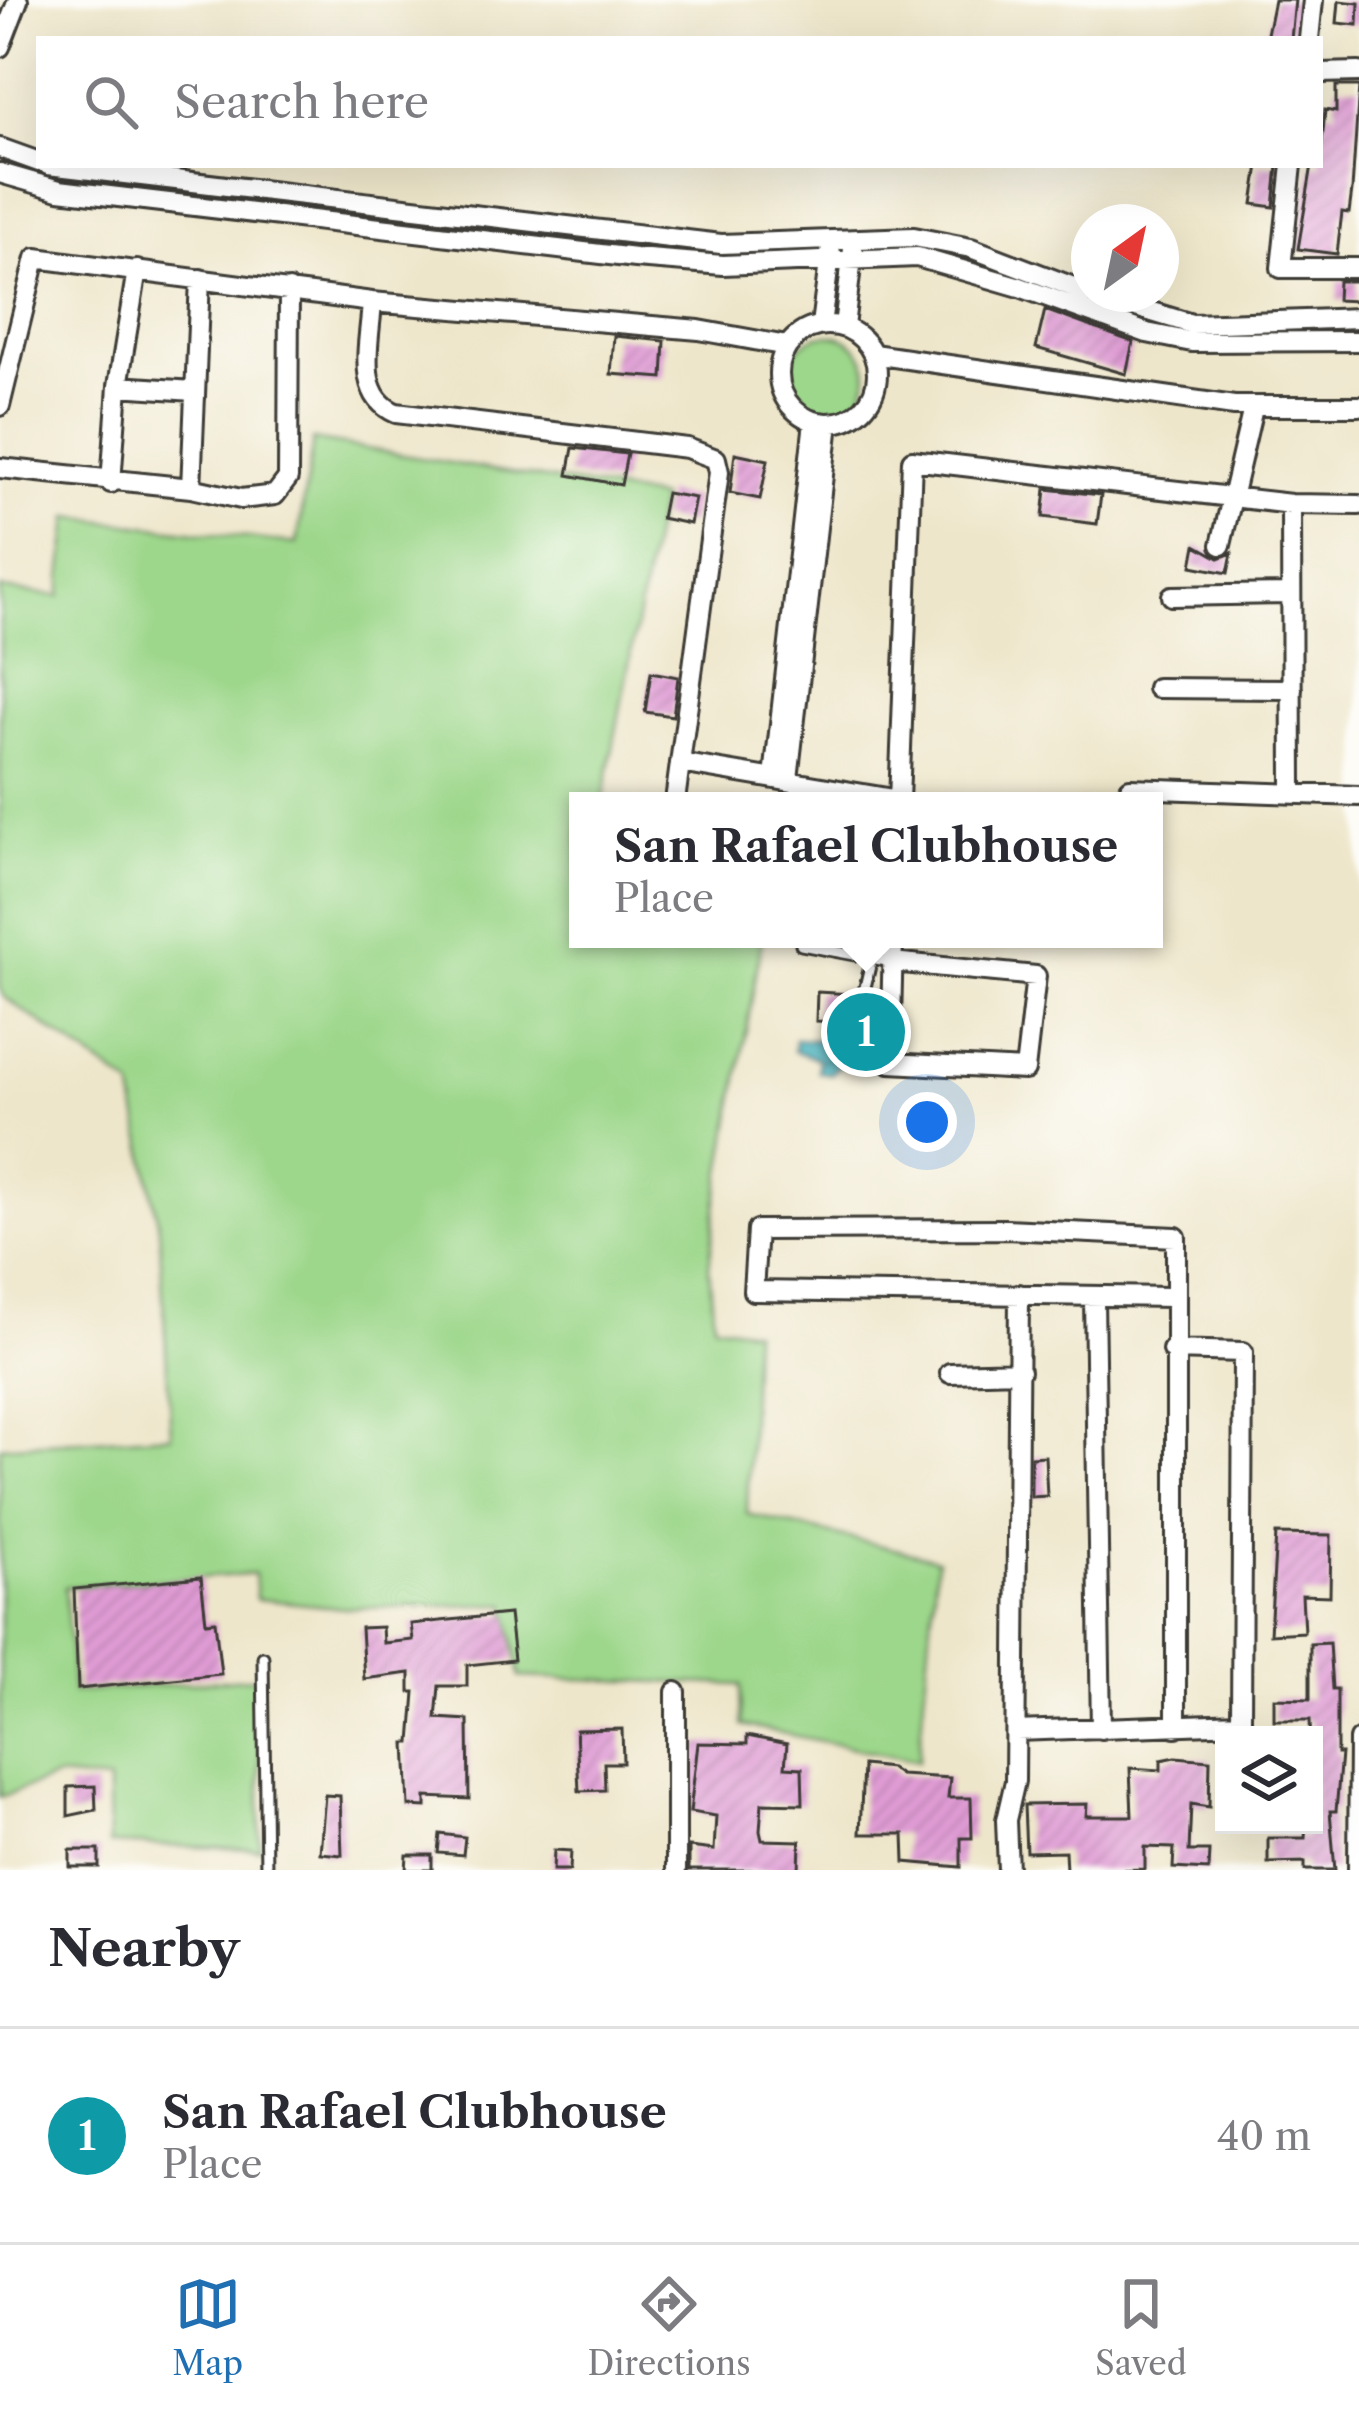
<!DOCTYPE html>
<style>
body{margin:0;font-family:"Libre Caslon Text",serif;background:#f2f2f3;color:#2b2b33}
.controls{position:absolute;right:36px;bottom:36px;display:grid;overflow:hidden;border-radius:0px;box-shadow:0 12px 48px #0002}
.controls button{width:108px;height:108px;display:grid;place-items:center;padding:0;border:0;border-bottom:3px solid #e1e1e2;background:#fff;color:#2b2b33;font:60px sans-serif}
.compass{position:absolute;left:1071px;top:204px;width:108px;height:108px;border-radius:50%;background:#fff;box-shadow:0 12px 48px #0002;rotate:33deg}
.you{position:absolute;left:927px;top:1122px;width:42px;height:42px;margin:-30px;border:9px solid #fff;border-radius:50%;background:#1a73e8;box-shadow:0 0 0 18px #1a73e833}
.badge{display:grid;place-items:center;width:78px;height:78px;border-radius:50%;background:#1f6fb2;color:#fff;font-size:39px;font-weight:700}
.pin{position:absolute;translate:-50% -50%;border:6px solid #fff;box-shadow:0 3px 12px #0006}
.popup{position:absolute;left:569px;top:792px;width:594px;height:156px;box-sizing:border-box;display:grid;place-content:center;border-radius:0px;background:#fff;filter:drop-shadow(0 3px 9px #0005);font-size:39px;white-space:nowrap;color:#7c7c81}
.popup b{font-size:45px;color:#2b2b33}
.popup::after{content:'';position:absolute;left:50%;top:100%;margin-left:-24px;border:24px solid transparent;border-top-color:#fff}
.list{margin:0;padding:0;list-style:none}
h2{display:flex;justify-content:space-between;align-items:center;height:156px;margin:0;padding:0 48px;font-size:51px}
h2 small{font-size:39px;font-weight:400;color:#7c7c81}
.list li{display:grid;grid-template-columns:78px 1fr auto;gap:36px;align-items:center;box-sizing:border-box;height:216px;padding:0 48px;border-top:3px solid #e1e1e2}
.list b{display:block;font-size:45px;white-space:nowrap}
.list p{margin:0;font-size:39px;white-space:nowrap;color:#7c7c81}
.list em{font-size:39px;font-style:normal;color:#7c7c81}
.icon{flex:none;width:66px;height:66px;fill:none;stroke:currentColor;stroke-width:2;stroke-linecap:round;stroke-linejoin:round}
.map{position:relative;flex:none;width:1359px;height:1870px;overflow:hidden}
.search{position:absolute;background:#fff;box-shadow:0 12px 48px #0002;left:36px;right:36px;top:36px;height:132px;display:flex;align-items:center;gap:30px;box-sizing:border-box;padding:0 42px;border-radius:0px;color:#7c7c81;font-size:45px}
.sheet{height:372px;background:#fff}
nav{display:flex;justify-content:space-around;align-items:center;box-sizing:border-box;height:168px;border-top:3px solid #e1e1e2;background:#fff;font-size:33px;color:#7c7c81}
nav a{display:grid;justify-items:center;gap:6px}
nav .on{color:#1f6fb2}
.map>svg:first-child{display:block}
.grass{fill:#9dd78b;stroke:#5c7a54;stroke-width:3}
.water{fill:url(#water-waves);stroke:#2c646a;stroke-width:3}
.building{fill:url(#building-hatch)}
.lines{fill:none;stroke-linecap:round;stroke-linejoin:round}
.lane-casing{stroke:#3c3a36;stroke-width:15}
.street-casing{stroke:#3c3a36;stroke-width:24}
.lane{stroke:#fff;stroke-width:9}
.street{stroke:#fff;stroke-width:18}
</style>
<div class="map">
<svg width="1359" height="1870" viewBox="0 0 1359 1870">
<defs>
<pattern id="water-waves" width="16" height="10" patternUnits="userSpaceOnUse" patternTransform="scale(3)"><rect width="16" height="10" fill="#3dadb9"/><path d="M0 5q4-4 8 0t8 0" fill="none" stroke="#328c96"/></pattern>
<pattern id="building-hatch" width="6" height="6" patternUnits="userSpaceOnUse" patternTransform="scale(3)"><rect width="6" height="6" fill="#df9bd4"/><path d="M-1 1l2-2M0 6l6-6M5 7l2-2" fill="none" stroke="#bf85b5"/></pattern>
</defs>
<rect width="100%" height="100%" fill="#fdfcf7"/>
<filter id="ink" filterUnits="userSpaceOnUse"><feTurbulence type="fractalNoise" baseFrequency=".00833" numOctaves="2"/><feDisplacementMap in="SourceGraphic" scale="24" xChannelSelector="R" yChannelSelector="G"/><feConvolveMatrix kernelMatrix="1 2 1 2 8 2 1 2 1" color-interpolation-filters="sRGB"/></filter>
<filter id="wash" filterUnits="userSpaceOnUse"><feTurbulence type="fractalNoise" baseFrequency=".004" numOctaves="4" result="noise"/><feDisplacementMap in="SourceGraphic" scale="48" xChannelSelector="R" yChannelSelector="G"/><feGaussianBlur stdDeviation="2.7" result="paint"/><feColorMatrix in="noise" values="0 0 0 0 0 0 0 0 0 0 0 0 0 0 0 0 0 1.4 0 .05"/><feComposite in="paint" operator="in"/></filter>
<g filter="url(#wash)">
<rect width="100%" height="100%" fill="#eee6ca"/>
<!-- grass -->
<path class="grass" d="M789 374a39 39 0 1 1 78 0a39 39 0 1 1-78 0Z
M 313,440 L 660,498 L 603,801 L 578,801 L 578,939 L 762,939 L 717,1201 L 709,1267 L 714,1324 L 753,1330 L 747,1514 L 937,1559 L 918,1761 L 742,1725 L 741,1685 L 520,1677 L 507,1604 L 344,1608 L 256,1599 L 254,1574 L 65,1587 L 73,1693 L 260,1677 L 260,1849 L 109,1844 L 108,1782 L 58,1777 L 0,1797 L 0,1446 L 171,1435 L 159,1228 L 132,1087 L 3,996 L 0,986 L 0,589 L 60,596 L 69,517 L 297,544 Z"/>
<!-- water -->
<path class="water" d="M 795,1039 L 840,1041 L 839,1065 L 831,1074 L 818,1072 L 818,1059 L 794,1051 Z"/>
<g id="blocks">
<!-- building -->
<path class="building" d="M 1274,0 L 1295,0 L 1291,39 L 1266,39 Z
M 1339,1 L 1359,3 L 1358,25 L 1337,23 Z
M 1336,86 L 1359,86 L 1352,190 L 1349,213 L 1342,212 L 1337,254 L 1298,249 L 1312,165 L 1320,165 L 1325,110 L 1336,112 Z
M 1259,165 L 1278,165 L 1274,207 L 1253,204 Z
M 1338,281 L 1357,281 L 1356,301 L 1337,300 Z
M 1045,310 L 1133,342 L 1126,374 L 1036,348 Z
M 614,336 L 665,341 L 663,378 L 611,374 Z
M 573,448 L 627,454 L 621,485 L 568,475 Z
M 735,453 L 768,460 L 760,499 L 730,493 Z
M 1046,489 L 1101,495 L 1097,524 L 1043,517 Z
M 666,493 L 695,498 L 690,524 L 661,518 Z
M 1196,545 L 1219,558 L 1232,553 L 1228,573 L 1192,566 Z
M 651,672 L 678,677 L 673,716 L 645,712 Z
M 817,992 L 852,994 L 877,1023 L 877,1065 L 854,1062 L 856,1038 L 842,1022 L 816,1021 Z
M 1045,1456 L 1047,1496 L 1031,1497 L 1031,1457 Z
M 1276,1534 L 1331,1535 L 1330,1596 L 1302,1595 L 1304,1632 L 1270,1634 Z
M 201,1577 L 206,1622 L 215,1621 L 221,1674 L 78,1689 L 74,1589 Z
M 509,1614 L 514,1660 L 467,1665 L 467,1686 L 439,1686 L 436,1718 L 468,1720 L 469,1799 L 426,1797 L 426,1807 L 409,1806 L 406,1743 L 411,1743 L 415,1692 L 410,1692 L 410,1673 L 364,1679 L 361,1628 L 382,1627 L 383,1643 L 413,1640 L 411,1624 Z
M 1329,1643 L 1332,1689 L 1337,1689 L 1337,1754 L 1341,1754 L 1336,1811 L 1330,1811 L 1335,1870 L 1305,1870 L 1305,1862 L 1268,1863 L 1268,1838 L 1305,1838 L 1306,1825 L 1314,1825 L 1310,1720 L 1274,1720 L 1274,1698 L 1310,1699 L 1310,1644 Z
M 622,1729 L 623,1763 L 604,1763 L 605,1790 L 579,1791 L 576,1730 Z
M 747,1736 L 787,1744 L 785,1767 L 802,1768 L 803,1804 L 762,1803 L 760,1831 L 762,1840 L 800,1841 L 799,1870 L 689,1870 L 689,1847 L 714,1850 L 716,1816 L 690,1812 L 698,1743 L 747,1744 Z
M 1176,1757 L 1210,1760 L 1209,1807 L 1191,1804 L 1189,1851 L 1209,1851 L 1208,1870 L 1173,1868 L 1174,1848 L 1145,1847 L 1145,1869 L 1110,1870 L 1066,1870 L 1065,1851 L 1026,1852 L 1024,1805 L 1087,1804 L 1086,1816 L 1132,1816 L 1130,1768 L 1161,1770 L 1161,1760 Z
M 863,1765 L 890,1768 L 900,1775 L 950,1778 L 948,1798 L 971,1798 L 972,1838 L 961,1838 L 961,1867 L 905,1862 L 904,1834 L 860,1834 Z
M 95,1786 L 96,1810 L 68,1816 L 68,1787 Z
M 325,1795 L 340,1796 L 342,1855 L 320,1853 Z
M 440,1834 L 465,1837 L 463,1855 L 438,1853 Z
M 70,1850 L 99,1850 L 99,1867 L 70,1867 Z
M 554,1850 L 571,1851 L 570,1870 L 553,1870 Z
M 407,1855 L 432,1855 L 432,1870 L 406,1870 Z"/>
</g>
</g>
<g filter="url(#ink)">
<use href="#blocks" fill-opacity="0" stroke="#3c3a36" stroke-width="3"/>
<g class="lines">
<defs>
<path id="lane" d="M 801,945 L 892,962
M 872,957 L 863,996 L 890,1021
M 263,1657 L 266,1870"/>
<path id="street" d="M 1309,39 L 1313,0
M 0,47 L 18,0
M 1320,73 L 1359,72
M 0,148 L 39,162
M 48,165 L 721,244 L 914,237 L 971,248 L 1089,293
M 1292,165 L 1281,268 L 1359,268
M 0,173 L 59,190 L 635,258 L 723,265 L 917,257 L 1020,287 L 1147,333 L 1192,342 L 1359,341
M 1092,294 L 1192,324 L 1359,318
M 372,302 C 370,342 354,395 396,413 L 687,448 L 716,459 L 719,472 L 675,801
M 821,325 L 831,247
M779 374a49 49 0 1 1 98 0a49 49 0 1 1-98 0Z
M 844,327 L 853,249
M 873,354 L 1234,406 L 1359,406
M 118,386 L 194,391
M 0,406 L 36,258 L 372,302 L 699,330 L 787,346
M 0,468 L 191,488 L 241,499 L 275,495 L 288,478 L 289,290
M 111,483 L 118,386 L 137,270
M 191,488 L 200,279
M 1291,504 L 1292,791
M 1221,545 L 1253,408
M 1172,596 L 1291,594
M 1157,688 L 1292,689
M 680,763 L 899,800
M 774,777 L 814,421
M 788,779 L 829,423
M 1130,788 L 1359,796
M 899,801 L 912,460 L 1291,504 L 1359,505
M 892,962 L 1036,976 L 1025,1070 L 890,1063 L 893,939
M 1172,1297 L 753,1291 L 757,1230 L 1006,1229 L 1176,1237 L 1176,1727
M 1094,1299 L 1101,1729
M 950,1373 L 1020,1371
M 1016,1731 L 1241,1723 L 1243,1352 L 1172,1350
M 676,1870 L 676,1692
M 1008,1870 L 1006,1820 L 1015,1781 L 1019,1294
M 1358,1870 L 1359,1740"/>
</defs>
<!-- lane casing -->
<use href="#lane" class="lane-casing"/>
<!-- street casing -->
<use href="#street" class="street-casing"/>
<!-- lane -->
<use href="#lane" class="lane"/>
<!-- street -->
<use href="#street" class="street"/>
</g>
</g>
</svg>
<div class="controls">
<button><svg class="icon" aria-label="layers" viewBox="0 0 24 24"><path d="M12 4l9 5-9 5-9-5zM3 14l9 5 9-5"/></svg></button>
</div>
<svg class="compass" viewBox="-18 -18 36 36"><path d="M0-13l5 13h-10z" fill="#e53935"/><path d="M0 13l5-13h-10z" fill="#7c7c81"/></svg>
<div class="you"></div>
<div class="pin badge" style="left:866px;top:1032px;background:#0f9aa8">1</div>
<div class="popup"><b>San Rafael Clubhouse</b>Place</div>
<div class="search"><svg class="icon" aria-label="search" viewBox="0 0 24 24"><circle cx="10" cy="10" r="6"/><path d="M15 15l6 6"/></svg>Search here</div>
</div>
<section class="sheet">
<h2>Nearby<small></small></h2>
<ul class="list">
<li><span class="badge" style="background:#0f9aa8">1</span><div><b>San Rafael Clubhouse</b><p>Place</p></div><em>40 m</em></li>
</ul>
</section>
<nav>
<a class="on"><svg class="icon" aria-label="map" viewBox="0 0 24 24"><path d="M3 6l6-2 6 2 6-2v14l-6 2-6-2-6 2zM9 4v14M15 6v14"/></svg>Map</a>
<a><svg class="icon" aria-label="directions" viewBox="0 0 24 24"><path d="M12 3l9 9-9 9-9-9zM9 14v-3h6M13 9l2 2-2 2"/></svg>Directions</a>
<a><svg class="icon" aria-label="saved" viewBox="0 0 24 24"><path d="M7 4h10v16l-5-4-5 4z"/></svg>Saved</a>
</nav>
